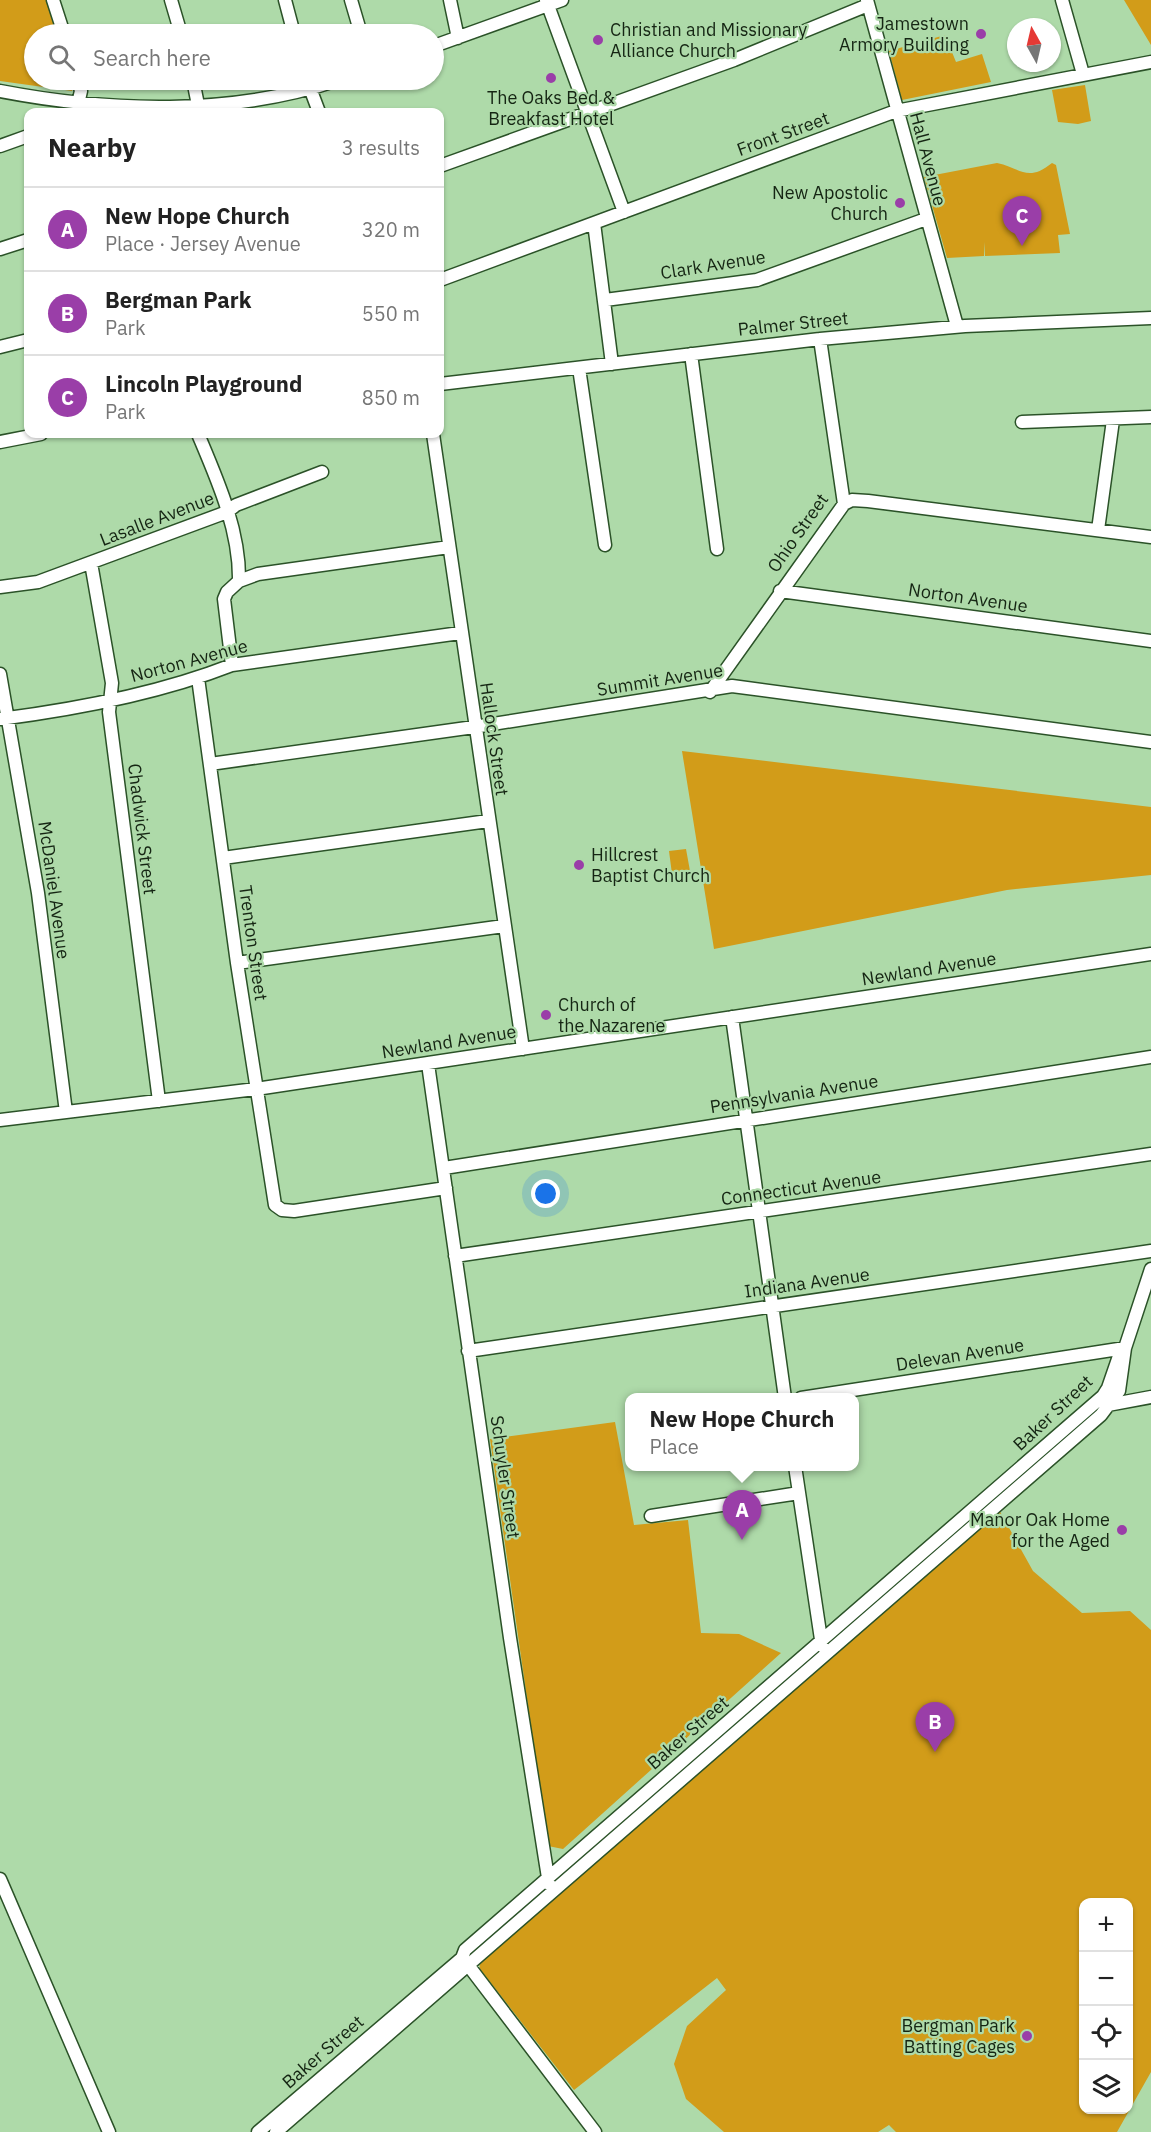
<!DOCTYPE html>
<meta charset="utf-8">
<style>
body{margin:0;font-family:"IBM Plex Sans",sans-serif;background:#f2f2f2;color:#222}
.controls{position:absolute;right:18px;bottom:18px;display:grid;overflow:hidden;border-radius:12px;box-shadow:0 2px 4px #0004}
.controls button{width:54px;height:54px;display:grid;place-items:center;padding:0;border:0;border-bottom:2px solid #e0e0e0;background:#fff;color:#222;font:30px sans-serif}
.compass{position:absolute;left:1007px;top:18px;width:54px;height:54px;border-radius:50%;background:#fff;box-shadow:0 2px 4px #0004;rotate:352deg}
.you{position:absolute;left:546px;top:1194px;width:21px;height:21px;margin:-15px;border:4px solid #fff;border-radius:50%;background:#1a73e8;box-shadow:0 0 0 9px #1a73e833}
.badge{display:grid;place-items:center;width:39px;height:39px;border-radius:50%;background:#9a3ea8;color:#fff;font-size:20px;font-weight:700}
.pin{position:absolute;translate:-50% -50px;filter:drop-shadow(0 2px 3px #0008)}
.pin::after{content:'';position:absolute;top:32px;width:21px;height:18px;background:inherit;clip-path:polygon(0 0,100% 0,50% 100%)}
.popup{position:absolute;left:625px;top:1393px;width:234px;height:78px;box-sizing:border-box;display:grid;place-content:center;border-radius:12px;background:#fff;filter:drop-shadow(0 2px 4px #0005);font-size:20px;white-space:nowrap;color:#767676}
.popup b{font-size:22px;color:#222}
.popup::after{content:'';position:absolute;left:50%;top:100%;margin-left:-12px;border:12px solid transparent;border-top-color:#fff}
.list{margin:0;padding:0;list-style:none}
h2{display:flex;justify-content:space-between;align-items:center;height:78px;margin:0;padding:0 24px;font-size:26px}
h2 small{font-size:20px;font-weight:400;color:#767676}
.list li{display:grid;grid-template-columns:39px 1fr auto;gap:18px;align-items:center;box-sizing:border-box;height:84px;padding:0 24px;border-top:2px solid #e0e0e0}
.list b{display:block;font-size:22px;white-space:nowrap}
.list p{margin:0;font-size:20px;white-space:nowrap;color:#767676}
.list em{font-size:20px;font-style:normal;color:#767676}
.icon{flex:none;width:33px;height:33px;fill:none;stroke:currentColor;stroke-width:2;stroke-linecap:round;stroke-linejoin:round}
.map{position:relative;flex:none;width:1151px;height:2132px;overflow:hidden}
.search{position:absolute;background:#fff;box-shadow:0 2px 4px #0004;left:24px;top:24px;width:420px;height:66px;display:flex;align-items:center;gap:15px;box-sizing:border-box;padding:0 21px;border-radius:33px;color:#767676;font-size:22px}
.panel{position:absolute;background:#fff;box-shadow:0 2px 4px #0004;left:24px;top:108px;width:420px;height:330px;border-radius:12px}
.map>svg:first-child{display:block}
.green{fill:#d29c19;fill-rule:evenodd}
.lines{fill:none;stroke-linecap:round;stroke-linejoin:round}
.minor-casing{stroke:#2b5228;stroke-width:15}
.minor{stroke:#fff;stroke-width:12}
.poi-dot{fill:#9a3ea8;stroke:#aedaa9;stroke-width:2}
.labels{text-anchor:middle;stroke-width:4.5;stroke-linejoin:round;paint-order:stroke}
.poi-label{font-size:18px;fill:#152513;stroke:#aedaa9;text-anchor:end}
.street-label{font-size:18px;fill:#152513;stroke:#aedaa9}
</style>
<div class="map">
<svg width="1151" height="2132" viewBox="0 0 1151 2132">
<rect width="100%" height="100%" fill="#aedaa9"/>
<!-- green -->
<path class="green" d="M 0,0 L 49,0 L 60,34 L 34,34 L 34,80 L 75,80 L 72,91 L 0,81 Z
M 1124,0 L 1151,0 L 1151,45 Z
M 945,35 L 956,62 L 982,54 L 991,82 L 902,100 L 889,51 Z
M 1085,85 L 1091,121 L 1078,124 L 1058,122 L 1052,90 Z
M 997,163 C 1021,168 1027,183 1052,163 L 1056,165 L 1070,234 L 1058,235 L 1060,253 L 985,256 L 984,242 L 984,256 L 947,258 L 924,177 Z
M 682,751 L 1151,807 L 1151,875 L 1007,890 L 714,949 Z
M 686,849 L 690,871 L 672,874 L 669,851 Z
M 615,1422 L 634,1525 L 688,1520 L 701,1633 L 739,1634 L 781,1653 L 563,1849 L 548,1846 L 490,1439 Z
M 998,1508 L 1033,1571 L 1082,1613 L 1130,1611 L 1151,1630 L 1151,2072 L 1117,2132 L 896,2132 L 889,2125 L 878,2132 L 724,2132 L 686,2099 L 674,2064 L 687,2026 L 726,1990 L 717,1978 L 574,2090 L 480,1969 L 479,1961 ZM 1084,1902 L 1128,1902 L 1128,2110 L 1084,2110 Z"/>
<g class="lines">
<defs>
<path id="minor" d="M 53,0 L 64,34
M 171,0 L 181,34
M 285,0 L 294,34
M 351,0 L 361,34
M 450,0 L 458,38
M 546,0 L 624,212
M 867,0 L 957,326
M 1062,0 L 1083,74
M 434,46 L 562,0
M 193,80 L 198,105
M 307,80 L 319,112
M 0,91 C 109,112 232,116 338,80
M 76,112 L 81,91 L 78,80
M 0,146 L 28,136
M 440,166 L 734,60 L 868,5
M 594,223 L 612,364
M 0,249 L 28,240
M 440,280 L 896,111 L 1151,62
M 605,300 L 757,280 L 926,219
M 0,347 L 28,340
M 691,354 L 717,549
M 579,368 L 605,545
M 440,384 L 820,339 L 965,326 L 1151,318
M 1022,422 L 1151,417
M 198,434 C 217,479 240,530 239,581 L 227,592 L 224,599 L 232,665
M 433,434 L 523,1049
M 0,442 L 41,434
M 844,504 L 852,500 L 868,501 L 1151,537
M 1098,530 L 1113,420
M 91,563 L 112,683 L 109,712 L 159,1101
M 239,581 L 258,574 L 449,547
M 0,587 L 38,582 L 227,512 L 236,505 L 322,472
M 780,591 L 1151,641
M 0,674 L 38,893 L 66,1112
M 198,678 L 237,963 L 275,1205 L 282,1210 L 294,1211 L 446,1188
M 710,692 L 844,504 L 820,339
M 0,719 C 78,709 158,694 232,665 L 460,633
M 210,764 L 474,727 L 732,686 L 1151,742
M 223,858 L 488,821
M 237,963 L 504,926
M 732,1017 L 785,1398
M 428,1064 L 510,1638 L 549,1884
M 0,1120 L 256,1089 L 1151,954
M 444,1168 L 1151,1057
M 455,1256 L 1151,1154
M 468,1351 L 1151,1251
M 801,1398 L 1125,1348
M 1108,1405 L 1151,1397
M 795,1466 L 822,1646
M 651,1516 L 799,1493
M 0,1879 L 109,2132
M 465,1961 L 595,2132
M 258,2132 L 462,1958 L 465,1950 L 1103,1396 L 1108,1388 L 1118,1359
M 276,2132 L 1101,1415 L 1119,1391 L 1125,1348 L 1151,1269"/>
</defs>
<!-- minor casing -->
<use href="#minor" class="minor-casing"/>
<!-- minor -->
<use href="#minor" class="minor"/>
</g>
<!-- markers -->
<g class="poi-dot">
<circle cx="981" cy="34" r="6"/>
<circle cx="598" cy="40" r="6"/>
<circle cx="551" cy="78" r="6"/>
<circle cx="900" cy="203" r="6"/>
<circle cx="579" cy="865" r="6"/>
<circle cx="546" cy="1015" r="6"/>
<circle cx="1122" cy="1530" r="6"/>
<circle cx="1027" cy="2036" r="6"/>
</g>
<g class="labels">
<!-- poi labels -->
<g class="poi-label">
<text x="969" y="30">Jamestown<tspan x="969" dy="21">Armory Building</tspan></text>
<text x="610" y="36" text-anchor="start">Christian and Missionary<tspan x="610" dy="21">Alliance Church</tspan></text>
<text x="551" y="104" text-anchor="middle">The Oaks Bed &amp;<tspan x="551" dy="21">Breakfast Hotel</tspan></text>
<text x="888" y="199">New Apostolic<tspan x="888" dy="21">Church</tspan></text>
<text x="591" y="861" text-anchor="start">Hillcrest<tspan x="591" dy="21">Baptist Church</tspan></text>
<text x="558" y="1011" text-anchor="start">Church of<tspan x="558" dy="21">the Nazarene</tspan></text>
<text x="1110" y="1526">Manor Oak Home<tspan x="1110" dy="21">for the Aged</tspan></text>
<text x="1015" y="2032">Bergman Park<tspan x="1015" dy="21">Batting Cages</tspan></text>
</g>
<!-- street labels -->
<g class="street-label">
<text transform="translate(783 134) rotate(-20)" y="6">Front Street</text>
<text transform="translate(928 159) rotate(75)" y="6">Hall Avenue</text>
<text transform="translate(713 265) rotate(-9)" y="6">Clark Avenue</text>
<text transform="translate(793 324) rotate(-6)" y="6">Palmer Street</text>
<text transform="translate(157 519) rotate(-21)" y="6">Lasalle Avenue</text>
<text transform="translate(798 533) rotate(-55)" y="6">Ohio Street</text>
<text transform="translate(968 598) rotate(8)" y="6">Norton Avenue</text>
<text transform="translate(189 661) rotate(-15)" y="6">Norton Avenue</text>
<text transform="translate(660 680) rotate(-9)" y="6">Summit Avenue</text>
<text transform="translate(494 739) rotate(82)" y="6">Hallock Street</text>
<text transform="translate(142 829) rotate(83)" y="6">Chadwick Street</text>
<text transform="translate(54 890) rotate(82)" y="6">McDaniel Avenue</text>
<text transform="translate(253 943) rotate(82)" y="6">Trenton Street</text>
<text transform="translate(929 969) rotate(-9)" y="6">Newland Avenue</text>
<text transform="translate(449 1042) rotate(-9)" y="6">Newland Avenue</text>
<text transform="translate(794 1094) rotate(-9)" y="6">Pennsylvania Avenue</text>
<text transform="translate(801 1188) rotate(-8)" y="6">Connecticut Avenue</text>
<text transform="translate(807 1283) rotate(-8)" y="6">Indiana Avenue</text>
<text transform="translate(960 1355) rotate(-9)" y="6">Delevan Avenue</text>
<text transform="translate(1053 1413) rotate(-43)" y="6">Baker Street</text>
<text transform="translate(505 1477) rotate(82)" y="6">Schuyler Street</text>
<text transform="translate(688 1733) rotate(-41)" y="6">Baker Street</text>
<text transform="translate(323 2052) rotate(-41)" y="6">Baker Street</text>
</g>
</g>
</svg>
<div class="controls">
<button>+</button>
<button>−</button>
<button><svg class="icon" aria-label="locate" viewBox="0 0 24 24"><circle cx="12" cy="12" r="6"/><path d="M12 2v4M12 18v4M2 12h4M18 12h4"/></svg></button>
<button><svg class="icon" aria-label="layers" viewBox="0 0 24 24"><path d="M12 4l9 5-9 5-9-5zM3 14l9 5 9-5"/></svg></button>
</div>
<svg class="compass" viewBox="-18 -18 36 36"><path d="M0-13l5 13h-10z" fill="#e53935"/><path d="M0 13l5-13h-10z" fill="#767676"/></svg>
<div class="you"></div>
<div class="pin badge" style="left:742px;top:1540px">A</div>
<div class="popup"><b>New Hope Church</b>Place</div>
<div class="pin badge" style="left:935px;top:1752px">B</div>
<div class="pin badge" style="left:1022px;top:246px">C</div>
<div class="search"><svg class="icon" aria-label="search" viewBox="0 0 24 24"><circle cx="10" cy="10" r="6"/><path d="M15 15l6 6"/></svg>Search here</div>
<section class="panel">
<h2>Nearby<small>3 results</small></h2>
<ul class="list">
<li><span class="badge">A</span><div><b>New Hope Church</b><p>Place · Jersey Avenue</p></div><em>320 m</em></li>
<li><span class="badge">B</span><div><b>Bergman Park</b><p>Park</p></div><em>550 m</em></li>
<li><span class="badge">C</span><div><b>Lincoln Playground</b><p>Park</p></div><em>850 m</em></li>
</ul>
</section>
</div>
